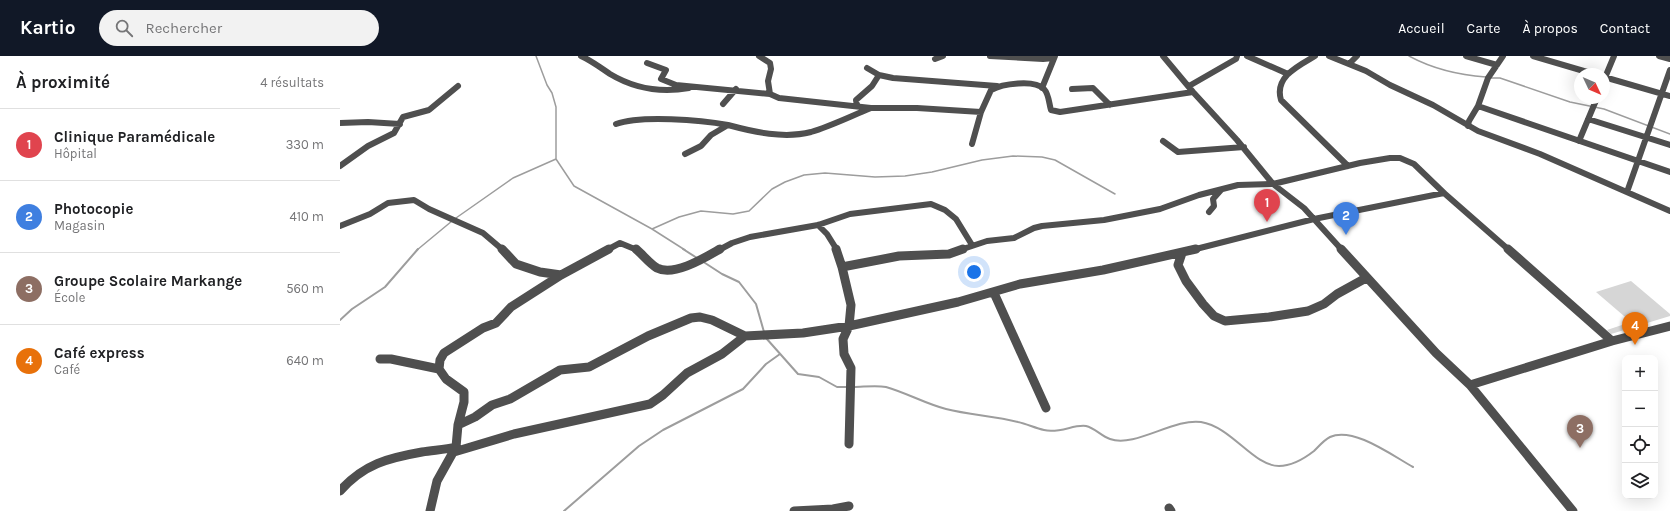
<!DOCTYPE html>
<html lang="fr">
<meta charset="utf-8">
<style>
body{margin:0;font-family:Karla,sans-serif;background:#f2f2f2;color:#202124}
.controls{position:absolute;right:12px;bottom:12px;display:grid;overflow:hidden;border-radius:8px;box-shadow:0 4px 16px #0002}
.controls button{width:36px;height:36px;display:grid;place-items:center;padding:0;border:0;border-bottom:1px solid #e0e0e0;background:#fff;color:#202124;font:20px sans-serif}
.compass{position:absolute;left:1234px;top:12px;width:36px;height:36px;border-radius:50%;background:#fff;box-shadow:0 4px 16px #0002;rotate:134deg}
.you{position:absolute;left:634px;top:216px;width:14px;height:14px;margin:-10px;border:3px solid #fff;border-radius:50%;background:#1a73e8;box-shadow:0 0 0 6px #1a73e833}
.badge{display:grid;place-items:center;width:26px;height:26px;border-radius:50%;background:#111827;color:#fff;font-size:13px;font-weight:700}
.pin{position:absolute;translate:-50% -33px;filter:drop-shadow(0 1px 2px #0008)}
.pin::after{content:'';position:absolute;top:21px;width:14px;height:12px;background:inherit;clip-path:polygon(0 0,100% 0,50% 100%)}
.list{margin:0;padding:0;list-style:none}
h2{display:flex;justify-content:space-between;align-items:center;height:52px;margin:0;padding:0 16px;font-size:17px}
h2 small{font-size:13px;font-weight:400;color:#757577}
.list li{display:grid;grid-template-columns:26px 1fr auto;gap:12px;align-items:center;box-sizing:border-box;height:72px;padding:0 16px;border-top:1px solid #e0e0e0}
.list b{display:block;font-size:15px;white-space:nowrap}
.list p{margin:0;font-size:13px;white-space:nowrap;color:#757577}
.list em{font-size:13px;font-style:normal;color:#757577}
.icon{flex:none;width:22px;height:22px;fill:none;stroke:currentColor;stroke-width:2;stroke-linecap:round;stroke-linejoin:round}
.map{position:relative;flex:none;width:1330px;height:455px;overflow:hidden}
header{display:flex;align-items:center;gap:24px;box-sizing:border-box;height:56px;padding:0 20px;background:#111827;color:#fff}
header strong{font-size:19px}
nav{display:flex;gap:22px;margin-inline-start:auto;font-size:14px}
.search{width:280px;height:36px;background:#f2f2f2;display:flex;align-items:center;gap:10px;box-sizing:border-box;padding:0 14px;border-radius:22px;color:#757577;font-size:15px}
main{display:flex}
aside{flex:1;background:#fff}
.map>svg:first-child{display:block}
.green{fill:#d6d6d6}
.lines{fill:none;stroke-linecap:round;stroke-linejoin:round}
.stream-far1{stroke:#9d9d9d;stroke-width:1.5}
.stream{stroke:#9d9d9d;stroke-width:2}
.minor-far1{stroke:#4f4f4f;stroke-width:6}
.minor{stroke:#4f4f4f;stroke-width:9}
</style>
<header>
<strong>Kartio</strong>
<div class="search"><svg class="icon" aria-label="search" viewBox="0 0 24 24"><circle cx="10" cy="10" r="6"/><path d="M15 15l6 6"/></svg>Rechercher</div>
<nav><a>Accueil</a><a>Carte</a><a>À propos</a><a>Contact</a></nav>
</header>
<main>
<aside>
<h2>À proximité<small>4 résultats</small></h2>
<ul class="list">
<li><span class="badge" style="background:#e0444e">1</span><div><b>Clinique Paramédicale</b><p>Hôpital</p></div><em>330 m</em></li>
<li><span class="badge" style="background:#3f7fe0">2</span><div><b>Photocopie</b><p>Magasin</p></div><em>410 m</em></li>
<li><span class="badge" style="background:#8d6e63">3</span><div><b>Groupe Scolaire Markange</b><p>École</p></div><em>560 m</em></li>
<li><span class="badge" style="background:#e8710a">4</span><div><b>Café express</b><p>Café</p></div><em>640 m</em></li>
</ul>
</aside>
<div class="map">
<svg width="1330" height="455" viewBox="0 0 1330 455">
<rect width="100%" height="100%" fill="#fff"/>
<!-- green -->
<path class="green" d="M 1291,225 L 1330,258 L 1330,260 L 1271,278 L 1267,274 L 1291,266 L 1256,236 Z"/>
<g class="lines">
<!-- stream-far1 -->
<path class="stream-far1" d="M 196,0 L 207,29 L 212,37 L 216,51 L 216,103 L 234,130 L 312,173 L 345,194
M 1069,0 C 1093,13 1119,19 1146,21
M 1151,22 L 1160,22 L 1230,46 L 1264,53 L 1330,78
M 116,162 L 173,122 L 216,103
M 312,173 L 339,161 L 361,155 L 393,158 L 409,155 L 432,133 L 445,126 L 464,119 L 485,117 L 535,121 L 565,120 L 592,116 L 642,104 L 673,100 L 702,101 L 715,104 L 775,138
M 77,194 L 112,165"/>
<!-- stream -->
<path class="stream" d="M 343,193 L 357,202
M 362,205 L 382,218 L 399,226 L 416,248 L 424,276
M 0,264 L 12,253 L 45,231 L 78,193
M 426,282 L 458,318 L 479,321 L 497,331 L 507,331
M 513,331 C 523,331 536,329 546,331 C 567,337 586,348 606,353 C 630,359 654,360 678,366 C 687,368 695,372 704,374 C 719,378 734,368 746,370 C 755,372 761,380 770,383 C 795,392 834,362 861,366 C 892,371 913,410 939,410 C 951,410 965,402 974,395 C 979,390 984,384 990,381 C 1013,370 1053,400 1073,411
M 224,455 L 299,390 L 323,374 L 403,333 L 426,308 L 440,298"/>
<!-- minor-far1 -->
<path class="minor-far1" d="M 241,0 C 252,5 261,12 270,18 C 295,33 321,37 349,32
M 419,0 L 430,7 L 431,13 L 428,25 L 430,38 L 439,42 L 531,52 L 577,52 L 641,56 L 632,88
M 650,0 L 703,3 L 714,2
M 823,0 L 853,36 L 897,84 L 933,128 L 964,152 L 1002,194
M 907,0 L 948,18
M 975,0 C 958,10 934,21 941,44 L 1008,110
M 989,0 L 1026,15 L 1050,29 L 1093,49 L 1138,75 L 1200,98 L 1330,155
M 1126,0 L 1157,9
M 1193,0 L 1254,18
M 1319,0 L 1330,3
M 595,3 L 603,0
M 307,7 L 326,14 L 321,23 L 336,29 L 430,38
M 1009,8 L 1017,0
M 527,12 L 539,19 L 553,22 L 657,30
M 1264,21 L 1330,40
M 1264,24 L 1274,0
M 849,30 L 896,3 L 897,0
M 702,32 L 715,0
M 732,33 L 753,32 L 770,49
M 383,48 L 396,33
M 517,50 L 516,44 L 532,30 L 539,19
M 1138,50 L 1330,116
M 641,56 L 651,34 C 662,28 694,23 704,33 C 709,38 709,48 711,54 L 720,56 L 853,36
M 1248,63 L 1330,89
M 0,67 L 28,66 L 60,68
M 276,68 C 301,59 361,64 388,69
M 1128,70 L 1129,65 L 1138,50 L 1148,22 L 1163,0
M 823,85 L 838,96 L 904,91
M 1239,85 L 1257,42
M 345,98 L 361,90 L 371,79 L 388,69 C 414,76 444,83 471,76 C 491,70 511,60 531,52
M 0,110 L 28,90 L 54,77 L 63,61 L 89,54 L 118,30
M 1287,136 L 1330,14
M 869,156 L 874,150 L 873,143 L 881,134
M 478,169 L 487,178 L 497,194
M 0,170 L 30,158 L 48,147 L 74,144 L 89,153 L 143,177 L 163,194
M 267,194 L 280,187 L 297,194
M 379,194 L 392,187 L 410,181 L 478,169 L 510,158 L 591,148 L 605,154 L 616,163 L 632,189
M 620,194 L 647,185 L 674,182 L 694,172 L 702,170 L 764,164 L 820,153 L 859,139 L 898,129 L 933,128 L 1020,107 L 1050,102 L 1060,102 L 1074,108 L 1104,137 L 1169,194
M 852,194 L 974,163 L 1104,137"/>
<!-- minor -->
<path class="minor" d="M 162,193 L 176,208 L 200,216 L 221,219 L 269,193
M 296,193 C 303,199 310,208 317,212 C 334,221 366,201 380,193
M 496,193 L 502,211 L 511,249 L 509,270 L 503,283 L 504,298 L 511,312 L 509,388
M 1001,193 L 1096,297 L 1130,329 L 1233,455
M 1168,193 L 1272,285
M 842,197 L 838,209 L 846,225 L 863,248 L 874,260 L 885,265 L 929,261 L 968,255 L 984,248 L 997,238 L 1026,222
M 502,211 L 559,200 L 609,198 L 623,193
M 654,237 L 706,352
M 40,303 L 51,303 L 99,313 L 106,323 L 124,336 L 124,346 L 118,369 L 116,391 L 97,425 L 90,455
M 99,313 L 100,304 L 104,297 L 143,272 L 156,267 L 171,251 L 221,219
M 1130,329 L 1272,285 L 1330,270
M 118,369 L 135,361 L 152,349 L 170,343 L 220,314 L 249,311 L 308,280 L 351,262 L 360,261 L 372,264 L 405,280
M 114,396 L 174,378 L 310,348 L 323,339 L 347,317 L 382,298 L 405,280 L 463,277 L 509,270 L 618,246 L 680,228 L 763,214 L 856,193
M 0,435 C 24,408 48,402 82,396 C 93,394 105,394 116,391
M 829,452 L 831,455
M 454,455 L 493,453 L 509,450"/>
</g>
</svg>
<div class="controls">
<button>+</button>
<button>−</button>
<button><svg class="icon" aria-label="locate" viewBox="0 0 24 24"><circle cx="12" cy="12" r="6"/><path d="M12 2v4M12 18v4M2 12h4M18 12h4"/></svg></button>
<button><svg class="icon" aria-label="layers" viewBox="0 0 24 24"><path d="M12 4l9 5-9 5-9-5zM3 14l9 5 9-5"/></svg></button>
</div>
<svg class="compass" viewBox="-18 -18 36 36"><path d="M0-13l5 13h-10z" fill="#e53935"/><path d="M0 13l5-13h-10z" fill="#757577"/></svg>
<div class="you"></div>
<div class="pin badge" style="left:927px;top:166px;background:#e0444e">1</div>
<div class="pin badge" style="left:1006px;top:179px;background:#3f7fe0">2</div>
<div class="pin badge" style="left:1240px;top:392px;background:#8d6e63">3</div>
<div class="pin badge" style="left:1295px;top:289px;background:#e8710a">4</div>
</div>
</main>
